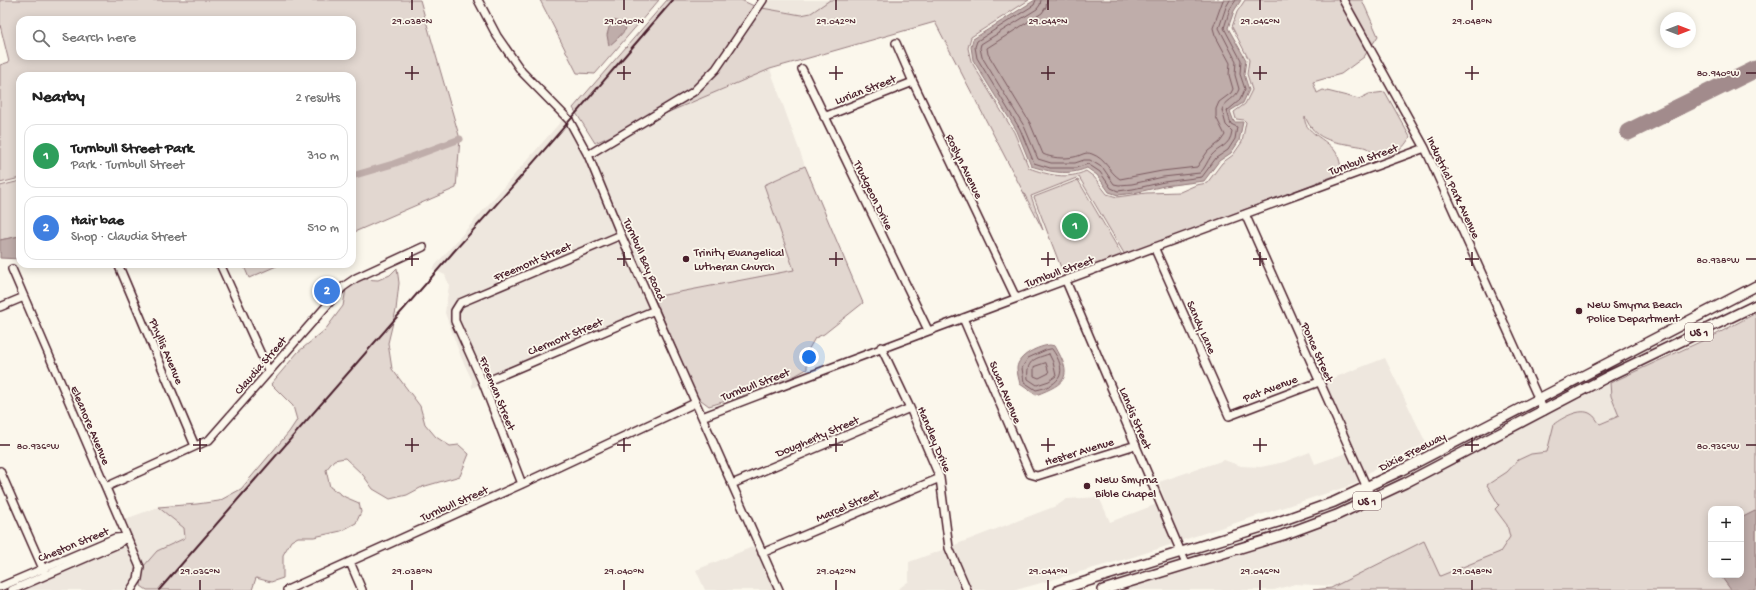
<!DOCTYPE html>
<meta charset="utf-8">
<style>
body{margin:0;font-family:"Gochi Hand",sans-serif;background:#f6f6f6;color:#222}
.controls{position:absolute;right:12px;bottom:12px;display:grid;overflow:hidden;border-radius:8px;box-shadow:0 2px 10px #0003}
.controls button{width:36px;height:36px;display:grid;place-items:center;padding:0;border:0;border-bottom:1px solid #e0e0e0;background:#fff;color:#222;font:20px sans-serif}
.compass{position:absolute;left:1660px;top:12px;width:36px;height:36px;border-radius:50%;background:#fff;box-shadow:0 2px 10px #0003;rotate:90deg}
.you{position:absolute;left:809px;top:357px;width:14px;height:14px;margin:-10px;border:3px solid #fff;border-radius:50%;background:#1a73e8;box-shadow:0 0 0 6px #1a73e833}
.badge{display:grid;place-items:center;width:26px;height:26px;border-radius:50%;background:#4a1f2b;color:#fff;font-size:13px;font-weight:700}
.pin{position:absolute;translate:-50% -50%;border:2px solid #fff;box-shadow:0 1px 4px #0006}
.list{margin:0;padding:0;list-style:none}
h2{display:flex;justify-content:space-between;align-items:center;height:52px;margin:0;padding:0 16px;font-size:17px}
h2 small{font-size:13px;font-weight:400;color:#767676}
.list li{display:grid;grid-template-columns:26px 1fr auto;gap:12px;align-items:center;box-sizing:border-box;height:64px;margin:0 8px 8px;padding:0 8px;border:1px solid #e0e0e0;border-radius:12px}
.list b{display:block;font-size:15px;white-space:nowrap}
.list p{margin:0;font-size:13px;white-space:nowrap;color:#767676}
.list em{font-size:13px;font-style:normal;color:#767676}
.icon{flex:none;width:22px;height:22px;fill:none;stroke:currentColor;stroke-width:2;stroke-linecap:round;stroke-linejoin:round}
.map{position:relative;flex:none;width:1756px;height:590px;overflow:hidden}
.search{position:absolute;background:#fff;box-shadow:0 2px 10px #0003;left:16px;top:16px;width:340px;height:44px;display:flex;align-items:center;gap:10px;box-sizing:border-box;padding:0 14px;border-radius:12px;color:#767676;font-size:15px}
.panel{position:absolute;background:#fff;box-shadow:0 2px 10px #0003;left:16px;top:72px;width:340px;height:196px;border-radius:12px}
.map>svg:first-child{display:block}
.built{fill:#eee7de}
.green{fill:#e2d7d0;stroke:#967b7e;fill-rule:evenodd}
.water{fill:#bfadaa;stroke:#907477}
.lines{fill:none;stroke-linecap:round;stroke-linejoin:round}
.shore{stroke:#79585e;stroke-width:1}
.canal{stroke:#bfadaa;stroke-width:7}
.taxiway{stroke:#a28b8c;stroke-width:17}
.minor-casing{stroke:#4a1f2b;stroke-width:10}
.major-casing{stroke:#4a1f2b;stroke-width:12}
.minor{stroke:#fbf7ec;stroke-width:7}
.major{stroke:#fbf7ec;stroke-width:9}
.rail{stroke:#4a1f2b;stroke-width:2}
.ticks{fill:none;stroke:#4a1f2b;stroke-width:1.5}
.poi-dot{fill:#4a1f2b;stroke:#fbf7ec;stroke-width:1.5}
.labels{text-anchor:middle;stroke-width:3.5;stroke-linejoin:round;paint-order:stroke}
.shield{fill:#fbf7ec;stroke:#7f6065;stroke-width:1}
.shield-label{font-size:11px;font-weight:bold;fill:#4a1f2b}
.street-label{font-size:12px;fill:#4a1f2b;stroke:#fbf7ec}
.poi-label{font-size:12px;fill:#4a1f2b;stroke:#fbf7ec;text-anchor:start}
.ticks-label{font-size:10px;text-anchor:middle;fill:#4a1f2b;stroke:#fbf7ec;stroke-width:3.5;stroke-linejoin:round;paint-order:stroke}
</style>
<div class="map">
<svg width="1756" height="590" viewBox="0 0 1756 590">
<rect width="100%" height="100%" fill="#fbf7ec"/>
<filter id="ink" filterUnits="userSpaceOnUse"><feTurbulence type="fractalNoise" baseFrequency=".025" numOctaves="2"/><feDisplacementMap in="SourceGraphic" scale="8" xChannelSelector="R" yChannelSelector="G"/><feConvolveMatrix kernelMatrix="1 2 1 2 8 2 1 2 1" color-interpolation-filters="sRGB"/></filter>
<g filter="url(#ink)">
<!-- built -->
<path class="built" d="M 767,0 L 830,0 L 811,13 L 801,15 L 762,8 Z
M 770,69 L 805,166 L 764,185 L 795,270 L 654,297 L 593,156 L 664,114 Z
M 563,119 L 585,157 L 617,233 L 452,308 L 450,312 L 452,322 L 479,385 L 472,388 L 472,380 L 461,357 L 445,313 L 449,285 L 445,275 L 432,269 Z
M 619,239 L 651,308 L 485,379 L 459,320 L 459,312 L 463,306 Z
M 1385,358 L 1426,443 L 1364,475 L 1353,450 L 1356,449 L 1338,416 L 1323,382 Z
M 1610,383 L 1611,396 L 1619,416 L 1600,424 L 1592,415 L 1550,443 L 1547,452 L 1531,454 L 1518,460 L 1507,472 L 1487,485 L 1499,505 L 1495,509 L 1507,525 L 1511,539 L 1499,556 L 1442,579 L 1360,580 L 1334,586 L 1295,584 L 1274,590 L 1122,590 L 1284,538 L 1363,510 L 1370,504 L 1578,396 Z
M 1310,452 L 1315,464 L 1346,453 L 1359,481 L 1355,484 L 1180,541 L 1163,501 L 1165,500 L 1159,482 L 1224,460 L 1241,466 L 1261,467 L 1284,462 Z
M 1099,497 L 1110,522 L 1157,504 L 1173,544 L 1133,557 L 1016,590 L 971,590 L 952,546 L 1056,506 L 1067,499 Z
M 158,507 L 185,528 L 185,538 L 158,551 L 143,567 L 123,520 Z
M 125,542 L 136,568 L 135,578 L 126,590 L 20,590 Z
M 755,546 L 775,590 L 705,590 L 696,570 Z
M 945,549 L 963,590 L 897,590 L 909,581 L 909,562 Z"/>
<!-- green -->
<path class="green" d="M 0,0 L 420,0 L 460,139 L 456,188 L 352,233 L 352,76 L 20,76 L 20,178 L 0,183 L 0,65 L 9,62 L 0,25 ZM 20,20 L 352,20 L 352,56 L 20,56 Z
M 540,0 L 659,0 L 595,74 L 577,73 Z
M 667,0 L 741,0 L 754,6 L 713,67 L 691,89 L 620,132 L 595,143 L 573,108 Z
M 830,0 L 1029,0 L 971,37 L 968,48 L 971,61 L 1014,132 L 1029,168 C 1048,175 1068,180 1086,171 L 1094,177 L 1107,194 L 1117,197 L 1146,193 L 1180,192 L 1196,185 L 1207,183 L 1222,163 L 1233,155 L 1242,142 L 1246,122 L 1244,120 L 1236,119 L 1234,112 L 1245,104 L 1252,90 L 1247,74 L 1249,60 L 1232,27 L 1237,12 L 1245,0 L 1339,0 L 1367,52 L 1364,57 L 1341,74 L 1313,82 L 1317,93 L 1323,90 L 1359,99 L 1369,94 L 1385,92 L 1410,137 C 1401,152 1393,158 1374,153 C 1370,152 1369,148 1364,147 C 1346,143 1323,144 1311,127 C 1308,124 1307,120 1305,117 C 1302,131 1328,140 1335,151 C 1339,156 1341,166 1342,173 L 1125,255 L 1079,177 L 1031,196 L 1043,230 L 935,22 L 770,69 L 664,114 L 696,94 L 718,71 L 762,8 L 801,15 L 811,13 Z
M 1347,0 L 1362,0 L 1378,36 L 1372,45 Z
M 805,166 L 863,303 L 824,334 L 815,338 L 807,352 L 807,369 C 777,387 743,396 709,406 L 697,397 L 654,297 L 794,270 L 764,185 Z
M 1078,180 L 1122,255 L 1065,278 L 1034,197 Z
M 20,181 L 20,236 L 0,240 L 0,186 Z
M 243,264 L 281,264 L 249,278 Z
M 397,268 L 399,283 L 396,310 L 388,343 L 392,369 L 420,406 L 425,424 L 436,437 L 450,446 L 459,445 L 469,454 L 460,476 L 422,487 L 407,495 L 390,499 L 373,489 L 363,475 L 345,458 L 334,460 L 326,470 L 330,487 L 345,497 L 359,503 L 361,512 L 356,523 L 341,531 L 314,537 L 298,537 L 291,541 L 283,555 L 283,578 L 271,582 L 256,578 L 252,590 L 147,590 L 141,586 L 143,567 L 157,551 L 185,538 L 184,528 L 158,507 L 197,504 L 219,501 L 241,489 L 289,432 L 297,420 L 293,406 L 271,384 L 298,352 L 325,330 L 343,306 L 346,289 L 362,279 L 378,280 L 390,275 Z
M 1756,313 L 1756,590 L 1313,590 L 1331,588 L 1424,541 L 1440,576 L 1500,552 L 1510,537 L 1507,525 L 1495,509 L 1499,505 L 1487,485 L 1507,472 L 1518,460 L 1531,454 L 1547,452 L 1554,424 C 1562,418 1581,407 1591,414 C 1595,416 1597,421 1600,424 L 1619,416 L 1611,396 L 1610,383 L 1715,335 ZM 1711,509 L 1741,509 L 1741,575 L 1711,575 Z"/>
<!-- water -->
<path class="water" d="M 1035,0 L 1241,0 L 1234,11 L 1228,28 L 1246,60 L 1244,74 L 1249,90 L 1243,103 L 1230,111 L 1234,122 L 1243,122 L 1239,141 L 1231,153 L 1219,161 L 1204,181 L 1164,186 L 1134,193 L 1118,195 L 1109,192 L 1097,175 L 1087,168 C 1068,176 1050,172 1031,166 L 1017,131 L 973,60 L 971,47 L 973,39 Z
M 611,20 L 622,22 L 626,29 L 618,38 L 609,46 L 607,35 Z
M 20,236 L 20,259 L 0,258 L 0,240 Z
M 1050,345 L 1055,346 C 1073,377 1067,383 1036,395 L 1020,384 C 1019,380 1017,373 1017,368 C 1018,355 1039,346 1050,345 Z
M 1755,511 L 1756,512 L 1756,590 L 1731,590 L 1720,575 L 1741,575 L 1741,518 Z"/>
<g class="lines">
<!-- shore -->
<path class="shore" d="M 1036,0 L 1034,5 L 977,41 L 975,47 L 977,58 L 1020,129 L 1034,163 L 1050,168 L 1076,168 L 1088,164 L 1100,172 L 1111,188 L 1118,191 L 1133,189 L 1164,182 L 1202,177 L 1216,158 L 1228,150 L 1235,139 L 1237,127 L 1231,124 L 1227,111 L 1240,100 L 1245,89 L 1240,74 L 1241,60 L 1224,28 L 1230,9 L 1236,0
M 1041,0 L 1040,5 L 1037,9 L 981,44 L 980,48 L 982,57 L 1024,126 L 1038,159 L 1051,163 L 1075,163 L 1084,160 L 1090,160 L 1103,168 L 1114,184 L 1119,185 L 1132,184 L 1163,177 L 1200,173 C 1205,168 1207,162 1211,156 C 1219,146 1230,147 1232,131 L 1226,125 L 1222,110 C 1225,100 1236,99 1239,89 L 1235,75 L 1236,61 L 1219,28 L 1226,7 L 1230,0
M 1047,0 L 1046,7 L 1042,13 L 987,48 L 988,54 L 1030,123 L 1043,154 C 1051,158 1064,159 1074,157 C 1081,156 1085,151 1092,154 C 1106,159 1109,172 1120,179 L 1162,171 L 1197,167 L 1208,151 L 1220,142 L 1225,135 L 1216,117 L 1216,109 L 1219,102 L 1231,93 L 1233,89 L 1229,75 L 1230,63 L 1215,35 L 1213,28 L 1223,0
M 1052,349 C 1068,371 1062,385 1036,390 L 1024,382 L 1022,368 L 1028,358 L 1046,350 Z
M 1049,354 L 1053,362 L 1056,376 L 1049,381 L 1037,385 L 1028,379 C 1026,361 1033,359 1049,354 Z
M 1046,363 L 1049,373 L 1039,378 L 1034,376 L 1034,367 Z"/>
<!-- canal -->
<path class="canal" d="M 352,176 L 393,164 L 460,139"/>
<!-- taxiway -->
<path class="taxiway" d="M 1628,132 L 1756,69"/>
<defs>
<path id="minor" d="M 478,0 L 497,36 L 522,72 L 569,120 L 588,155 L 621,235 L 779,590
M 1343,0 L 1425,148 L 1544,411
M 896,43 L 913,82 L 1016,298
M 802,69 L 928,330
M 824,117 L 913,82
M 588,155 L 693,92 L 716,69 L 763,0
M 1245,214 L 1372,499
M 1154,247 L 1229,416 L 1319,382
M 118,264 L 195,446
M 220,264 L 269,372
M 12,269 L 140,567 L 138,579 L 131,590
M 1066,281 L 1186,564
M 0,307 L 24,297
M 963,318 L 1030,474 L 1037,476 L 1136,445
M 881,347 L 910,408 L 940,478 L 949,548 L 967,590
M 483,383 L 655,310
M 702,417 C 942,324 1183,237 1425,148
M 0,471 L 44,571
M 522,484 L 483,383 L 455,321 L 455,311 L 460,303 L 621,235
M 732,484 L 910,408
M 106,487 L 209,440 L 343,287 L 356,278 L 423,247
M 762,553 L 940,478
M 350,562 L 362,590
M 0,587 L 115,538 L 126,537
M 12,590 L 118,544 L 126,537
M 287,590 L 522,484 L 695,403"/>
<path id="major" d="M 1059,590 L 1278,522 L 1334,502 L 1400,471 L 1756,286
M 1103,590 L 1283,535 L 1337,515 L 1405,483 L 1609,376 L 1756,305"/>
</defs>
<!-- minor casing -->
<use href="#minor" class="minor-casing"/>
<!-- major casing -->
<use href="#major" class="major-casing"/>
<!-- minor -->
<use href="#minor" class="minor"/>
<!-- major -->
<use href="#major" class="major"/>
<!-- rail -->
<path class="rail" d="M 159,590 L 456,249 C 531,168 601,83 673,0"/>
</g>
</g>
<!-- ticks -->
<path class="ticks" d="M 412,0 L 412,10M 624,0 L 624,10M 836,0 L 836,10M 1048,0 L 1048,10M 1260,0 L 1260,10M 1472,0 L 1472,10M 412,66 L 412,80M 624,66 L 624,80M 836,66 L 836,80M 1048,66 L 1048,80M 1260,66 L 1260,80M 1472,66 L 1472,80M 405,73 L 419,73M 617,73 L 631,73M 829,73 L 843,73M 1041,73 L 1055,73M 1253,73 L 1267,73M 1465,73 L 1479,73M 1746,73 L 1756,73M 412,252 L 412,266M 624,252 L 624,266M 836,252 L 836,266M 1048,252 L 1048,266M 1260,252 L 1260,266M 1472,252 L 1472,266M 405,259 L 419,259M 617,259 L 631,259M 829,259 L 843,259M 1041,259 L 1055,259M 1253,259 L 1267,259M 1465,259 L 1479,259M 1746,259 L 1756,259M 200,438 L 200,452M 412,438 L 412,452M 624,438 L 624,452M 836,438 L 836,452M 1048,438 L 1048,452M 1260,438 L 1260,452M 1472,438 L 1472,452M 0,445 L 10,445M 193,445 L 207,445M 405,445 L 419,445M 617,445 L 631,445M 829,445 L 843,445M 1041,445 L 1055,445M 1253,445 L 1267,445M 1465,445 L 1479,445M 1746,445 L 1756,445M 200,580 L 200,590M 412,580 L 412,590M 624,580 L 624,590M 836,580 L 836,590M 1048,580 L 1048,590M 1260,580 L 1260,590M 1472,580 L 1472,590"/>
<!-- markers -->
<g class="poi-dot">
<circle cx="686" cy="259" r="4"/>
<circle cx="1579" cy="311" r="4"/>
<circle cx="1087" cy="486" r="4"/>
</g>
<g class="labels">
<!-- shield labels -->
<g class="shield">
<rect x="1685" y="323" width="28" height="18" rx="3"/>
<rect x="1353" y="492" width="28" height="18" rx="3"/>
</g>
<g class="shield-label">
<text x="1699" y="336">US 1</text>
<text x="1367" y="505">US 1</text>
</g>
<!-- street labels -->
<g class="street-label">
<text transform="translate(865 89) rotate(-21)" y="4">Lurian Street</text>
<text transform="translate(1363 159) rotate(-20)" y="4">Turnbull Street</text>
<text transform="translate(965 166) rotate(64)" y="4">Roslyn Avenue</text>
<text transform="translate(1454 187) rotate(65)" y="4">Industrial Park Avenue</text>
<text transform="translate(874 195) rotate(64)" y="4">Trudgeon Drive</text>
<text transform="translate(645 259) rotate(66)" y="4">Turnbull Bay Road</text>
<text transform="translate(532 261) rotate(-23)" y="4">Freemont Street</text>
<text transform="translate(1059 271) rotate(-20)" y="4">Turnbull Street</text>
<text transform="translate(1202 327) rotate(66)" y="4">Sandy Lane</text>
<text transform="translate(565 336) rotate(-23)" y="4">Clermont Street</text>
<text transform="translate(167 351) rotate(67)" y="4">Phyllis Avenue</text>
<text transform="translate(1318 352) rotate(66)" y="4">Ponce Street</text>
<text transform="translate(260 365) rotate(-49)" y="4">Claudia Street</text>
<text transform="translate(755 384) rotate(-21)" y="4">Turnbull Street</text>
<text transform="translate(1270 388) rotate(-21)" y="4">Pat Avenue</text>
<text transform="translate(1006 392) rotate(67)" y="4">Swan Avenue</text>
<text transform="translate(498 393) rotate(68)" y="4">Freeman Street</text>
<text transform="translate(1136 418) rotate(67)" y="4">Landis Street</text>
<text transform="translate(91 425) rotate(67)" y="4">Eleanore Avenue</text>
<text transform="translate(817 436) rotate(-23)" y="4">Dougherty Street</text>
<text transform="translate(935 439) rotate(67)" y="4">Handley Drive</text>
<text transform="translate(1079 451) rotate(-17)" y="4">Hester Avenue</text>
<text transform="translate(1412 451) rotate(-27)" y="4">Dixie Freeway</text>
<text transform="translate(454 503) rotate(-24)" y="4">Turnbull Street</text>
<text transform="translate(847 505) rotate(-23)" y="4">Marcel Street</text>
<text transform="translate(73 544) rotate(-22)" y="4">Cheston Street</text>
</g>
<!-- poi labels -->
<g class="poi-label">
<text x="694" y="256">Trinity Evangelical<tspan x="694" dy="14">Lutheran Church</tspan></text>
<text x="1587" y="308">New Smyrna Beach<tspan x="1587" dy="14">Police Department</tspan></text>
<text x="1095" y="483">New Smyrna<tspan x="1095" dy="14">Bible Chapel</tspan></text>
</g>
</g>
<g class="ticks-label">
<text x="412" y="24">29.038°N</text>
<text x="624" y="24">29.040°N</text>
<text x="836" y="24">29.042°N</text>
<text x="1048" y="24">29.044°N</text>
<text x="1260" y="24">29.046°N</text>
<text x="1472" y="24">29.048°N</text>
<text x="1718" y="76">80.940°W</text>
<text x="1718" y="263">80.938°W</text>
<text x="1718" y="449">80.936°W</text>
<text x="38" y="449">80.936°W</text>
<text x="200" y="574">29.036°N</text>
<text x="412" y="574">29.038°N</text>
<text x="624" y="574">29.040°N</text>
<text x="836" y="574">29.042°N</text>
<text x="1048" y="574">29.044°N</text>
<text x="1260" y="574">29.046°N</text>
<text x="1472" y="574">29.048°N</text>
</g>
</svg>
<div class="controls">
<button>+</button>
<button>−</button>
</div>
<svg class="compass" viewBox="-18 -18 36 36"><path d="M0-13l5 13h-10z" fill="#e53935"/><path d="M0 13l5-13h-10z" fill="#767676"/></svg>
<div class="you"></div>
<div class="pin badge" style="left:1075px;top:226px;background:#2e9e5b">1</div>
<div class="pin badge" style="left:327px;top:291px;background:#3f7fe0">2</div>
<div class="search"><svg class="icon" aria-label="search" viewBox="0 0 24 24"><circle cx="10" cy="10" r="6"/><path d="M15 15l6 6"/></svg>Search here</div>
<section class="panel">
<h2>Nearby<small>2 results</small></h2>
<ul class="list">
<li><span class="badge" style="background:#2e9e5b">1</span><div><b>Turnbull Street Park</b><p>Park · Turnbull Street</p></div><em>310 m</em></li>
<li><span class="badge" style="background:#3f7fe0">2</span><div><b>Hair bae</b><p>Shop · Claudia Street</p></div><em>510 m</em></li>
</ul>
</section>
</div>
